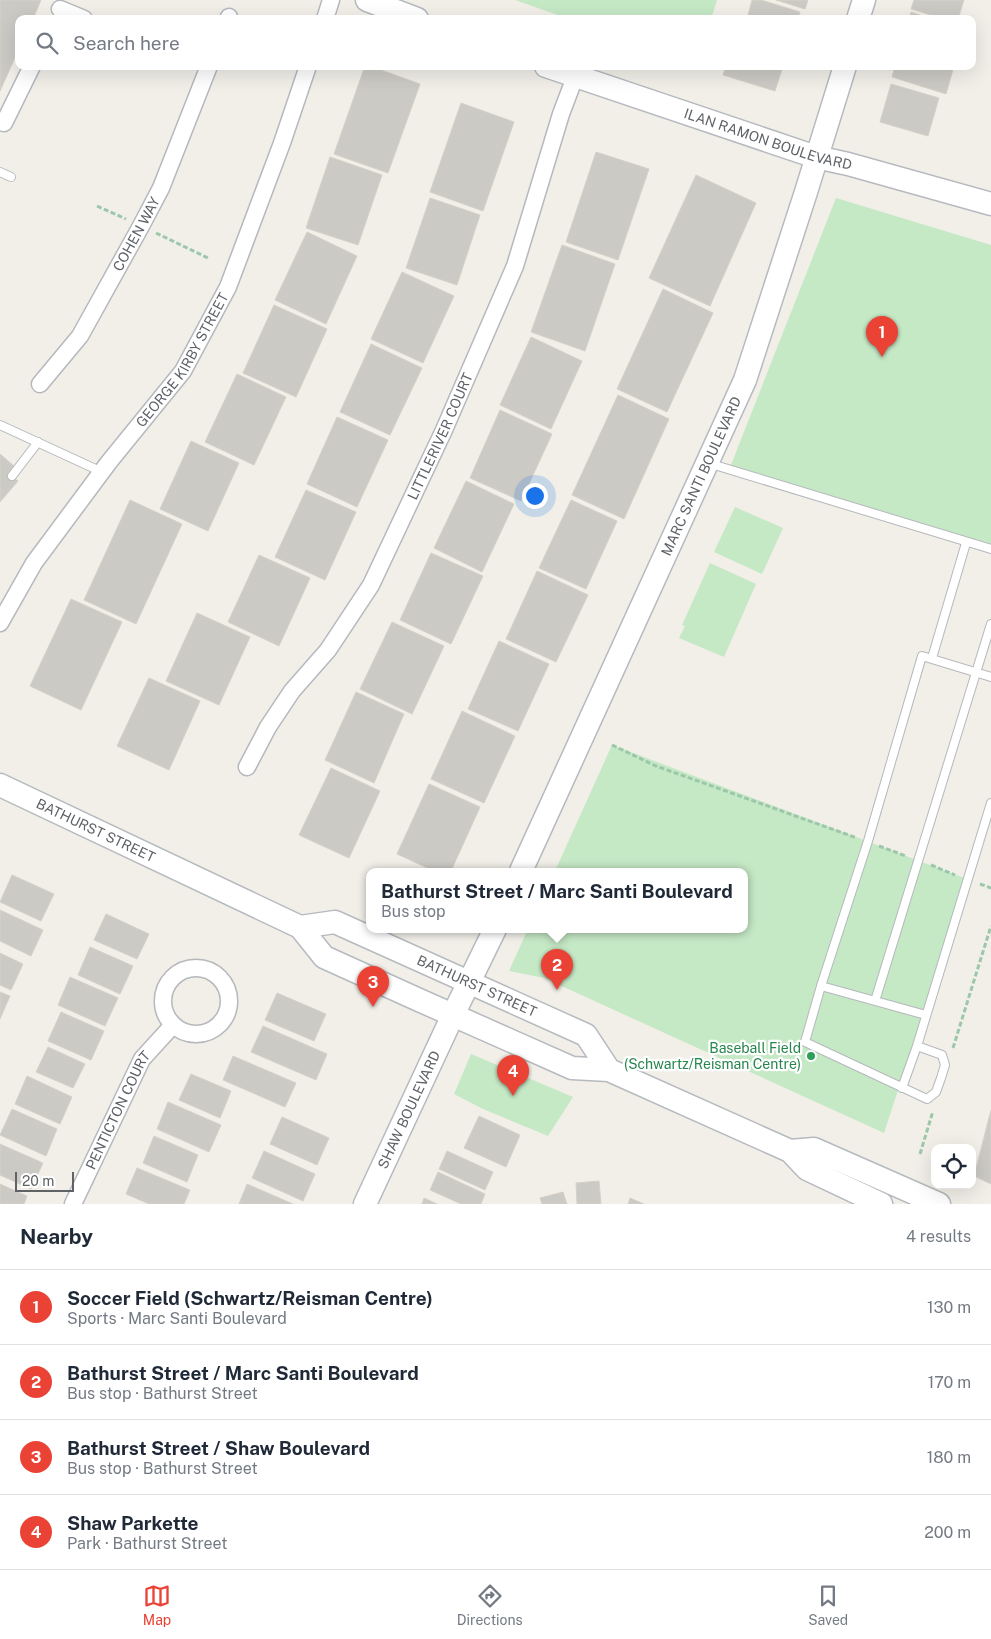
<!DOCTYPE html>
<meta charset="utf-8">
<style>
body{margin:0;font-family:"Public Sans",sans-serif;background:#f6f6f7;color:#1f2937}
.controls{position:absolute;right:15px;bottom:15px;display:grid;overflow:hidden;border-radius:10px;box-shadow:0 5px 20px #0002}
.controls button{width:45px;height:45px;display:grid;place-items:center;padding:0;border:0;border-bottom:1px solid #e0e1e3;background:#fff;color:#1f2937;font:25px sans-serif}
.scale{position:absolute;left:15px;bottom:12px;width:59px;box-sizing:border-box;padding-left:5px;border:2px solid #5f6368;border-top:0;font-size:14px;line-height:18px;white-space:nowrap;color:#5f6368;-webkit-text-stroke:4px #fff;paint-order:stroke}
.you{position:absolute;left:534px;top:495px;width:18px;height:18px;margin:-12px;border:4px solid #fff;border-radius:50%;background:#1a73e8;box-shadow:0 0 0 8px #1a73e833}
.badge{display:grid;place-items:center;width:32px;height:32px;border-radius:50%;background:#ea4335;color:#fff;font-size:16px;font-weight:700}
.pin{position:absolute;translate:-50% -41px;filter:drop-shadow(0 1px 2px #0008)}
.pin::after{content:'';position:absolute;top:26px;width:18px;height:15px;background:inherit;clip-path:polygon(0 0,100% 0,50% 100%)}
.popup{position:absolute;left:366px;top:868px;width:382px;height:65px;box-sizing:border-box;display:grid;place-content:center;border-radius:10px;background:#fff;filter:drop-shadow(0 1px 4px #0005);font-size:16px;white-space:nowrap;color:#747a83}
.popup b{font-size:19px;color:#1f2937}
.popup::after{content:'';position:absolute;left:50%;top:100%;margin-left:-10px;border:10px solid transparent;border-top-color:#fff}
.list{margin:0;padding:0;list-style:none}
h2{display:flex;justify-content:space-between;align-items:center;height:65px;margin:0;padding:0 20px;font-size:21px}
h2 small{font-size:16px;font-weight:400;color:#747a83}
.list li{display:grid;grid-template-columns:32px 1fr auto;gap:15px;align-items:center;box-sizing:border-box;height:75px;padding:0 20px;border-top:1px solid #e0e1e3}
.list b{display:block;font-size:19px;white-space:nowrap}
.list p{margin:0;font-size:16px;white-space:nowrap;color:#747a83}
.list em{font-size:16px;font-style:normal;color:#747a83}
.icon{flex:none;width:28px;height:28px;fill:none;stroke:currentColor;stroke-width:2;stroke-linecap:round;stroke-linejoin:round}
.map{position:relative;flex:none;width:991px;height:1204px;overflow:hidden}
.search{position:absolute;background:#fff;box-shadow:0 5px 20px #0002;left:15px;right:15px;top:15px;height:55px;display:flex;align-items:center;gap:12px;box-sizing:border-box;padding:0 18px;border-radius:10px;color:#747a83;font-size:19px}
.sheet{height:365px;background:#fff}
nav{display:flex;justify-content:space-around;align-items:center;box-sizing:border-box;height:70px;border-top:1px solid #e0e1e3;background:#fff;font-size:14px;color:#747a83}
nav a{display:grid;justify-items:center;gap:2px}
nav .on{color:#ea4335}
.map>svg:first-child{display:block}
.green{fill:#c5e8c5}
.building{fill:#cccac5;stroke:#d6d1c6}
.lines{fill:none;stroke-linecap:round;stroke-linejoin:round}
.lane-casing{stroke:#b5b8bc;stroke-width:10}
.street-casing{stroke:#b5b8bc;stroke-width:19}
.secondary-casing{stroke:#b6babf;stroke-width:25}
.path{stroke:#9cc7a9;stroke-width:3;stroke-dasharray:5 2.5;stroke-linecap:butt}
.lane{stroke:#fff;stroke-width:8}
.street{stroke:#fff;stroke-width:16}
.secondary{stroke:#fff;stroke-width:22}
.leisure-dot{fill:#2e9e5b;stroke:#fff;stroke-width:2}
.labels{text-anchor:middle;stroke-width:4.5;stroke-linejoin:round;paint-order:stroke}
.street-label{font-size:14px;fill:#5f6368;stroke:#fff}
.leisure-label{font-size:14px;fill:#27864d;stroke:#fff;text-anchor:end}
</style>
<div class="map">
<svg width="991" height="1204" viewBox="0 0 991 1204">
<rect width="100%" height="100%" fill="#f1efe8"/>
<!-- green -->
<path class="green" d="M 515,0 L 717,0 L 711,19 L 569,19 Z
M 836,198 L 991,245 L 991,544 L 729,470 Z
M 735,507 L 783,528 L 762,574 L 714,552 Z
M 710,563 L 756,584 L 724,657 L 679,638 L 685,626 L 682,625 Z
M 612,745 L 967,879 L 884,1133 L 544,978 L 509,971 L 528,929 L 744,929 L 744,871 L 555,871 Z
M 471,1054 L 573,1097 L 548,1136 L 483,1109 L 454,1094 Z"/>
<!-- building -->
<path class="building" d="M 0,0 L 41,0 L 33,19 L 19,19 L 19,49 L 0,91 Z
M 752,0 L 761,0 L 800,12 L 798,19 L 747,19 Z
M 776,0 L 808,0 L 805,9 Z
M 914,0 L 964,0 L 958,19 L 944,19 L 911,9 Z
M 911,12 L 932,19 L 909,19 Z
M 365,66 L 370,66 L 420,84 L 388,173 L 334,154 Z
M 726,66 L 783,66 L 775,91 L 723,75 Z
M 895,66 L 954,66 L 946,94 L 892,77 Z
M 891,84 L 939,98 L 928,136 L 880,122 Z
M 461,103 L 514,122 L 483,211 L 430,192 Z
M 596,152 L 649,169 L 618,260 L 566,242 Z
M 330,157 L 382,175 L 358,245 L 306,228 Z
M 696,175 L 756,203 L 710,306 L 649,278 Z
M 430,198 L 480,215 L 457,285 L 406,268 Z
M 307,232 L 357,256 L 326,324 L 275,300 Z
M 562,245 L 615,264 L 585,351 L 531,332 Z
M 402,272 L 454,296 L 423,363 L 371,339 Z
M 663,289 L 713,313 L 667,412 L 617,389 Z
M 274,305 L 327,329 L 296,397 L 243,373 Z
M 531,337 L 582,361 L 551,429 L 500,405 Z
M 371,344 L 422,368 L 390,435 L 340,412 Z
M 237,374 L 286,397 L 254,465 L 205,442 Z
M 618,395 L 669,419 L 624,519 L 572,495 Z
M 500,410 L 552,434 L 521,501 L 470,478 Z
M 337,417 L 388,440 L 357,507 L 307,484 Z
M 191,441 L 239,463 L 208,531 L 160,509 Z
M 0,454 L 14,466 L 8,473 L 18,481 L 0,502 Z
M 466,481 L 514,504 L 482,572 L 434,548 Z
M 306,490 L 356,512 L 325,580 L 275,557 Z
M 130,500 L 182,524 L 136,624 L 84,600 Z
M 571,500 L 617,521 L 586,589 L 539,568 Z
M 431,553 L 483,576 L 451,644 L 400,620 Z
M 259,555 L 310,578 L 279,646 L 228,622 Z
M 537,571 L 588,595 L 556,662 L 506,639 Z
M 71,599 L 122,622 L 81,710 L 30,686 Z
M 197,613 L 250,637 L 219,705 L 166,681 Z
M 392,622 L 444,646 L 412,714 L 360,689 Z
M 499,641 L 549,664 L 518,731 L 468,709 Z
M 149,678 L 200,701 L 169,770 L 117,746 Z
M 356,692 L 404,714 L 374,783 L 325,760 Z
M 462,711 L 515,736 L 484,803 L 431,779 Z
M 331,768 L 380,791 L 349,858 L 299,835 Z
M 429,784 L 480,807 L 451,871 L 434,871 L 397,854 Z
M 12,875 L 54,894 L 41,921 L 0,902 Z
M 0,910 L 43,930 L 31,956 L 0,941 Z
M 106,914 L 149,934 L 137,959 L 94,940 Z
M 90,947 L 133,966 L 120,994 L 78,975 Z
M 0,953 L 23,964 L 11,990 L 0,985 Z
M 70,977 L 118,998 L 105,1026 L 58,1005 Z
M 0,992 L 10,996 L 0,1019 Z
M 277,993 L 326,1014 L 314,1041 L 265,1020 Z
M 61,1012 L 104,1031 L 91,1060 L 48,1041 Z
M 263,1026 L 327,1054 L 316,1080 L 251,1052 Z
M 48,1047 L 85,1064 L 73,1088 L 36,1072 Z
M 233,1056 L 296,1083 L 285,1107 L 223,1080 Z
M 191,1074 L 231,1091 L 220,1118 L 179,1100 Z
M 27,1076 L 72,1097 L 60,1124 L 15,1104 Z
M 168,1102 L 221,1125 L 209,1152 L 157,1129 Z
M 12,1109 L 57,1129 L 46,1156 L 0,1135 Z
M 991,1110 L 991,1184 L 974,1176 Z
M 479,1116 L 520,1135 L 506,1167 L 464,1148 Z
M 282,1117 L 329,1138 L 317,1165 L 270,1144 Z
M 154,1136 L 198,1155 L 187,1182 L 143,1163 Z
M 0,1144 L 43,1163 L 31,1189 L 0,1175 Z
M 264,1151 L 315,1174 L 303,1201 L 252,1178 Z
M 447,1151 L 493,1172 L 485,1190 L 439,1169 Z
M 137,1168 L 190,1190 L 184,1204 L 149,1204 L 126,1194 Z
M 438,1172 L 485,1194 L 481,1204 L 461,1204 L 430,1190 Z
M 599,1181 L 601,1204 L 577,1204 L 576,1183 Z
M 0,1184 L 27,1196 L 24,1204 L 0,1204 Z
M 247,1184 L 293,1204 L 239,1204 Z
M 563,1192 L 567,1204 L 542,1204 L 540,1198 Z
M 424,1198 L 437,1204 L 422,1204 Z
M 630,1198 L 644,1204 L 628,1204 Z"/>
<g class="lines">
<defs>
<path id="lane" d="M 0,172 L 11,177
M 0,425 L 102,472
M 708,463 L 991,549
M 12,476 L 38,442
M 932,658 L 966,543
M 821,986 L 805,1042 L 927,1099 L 936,1092 L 941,1078 L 945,1065 L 942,1055 L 917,1046
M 875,1001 L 991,624
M 926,1015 L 821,986 L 868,841 L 922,656 L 991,677
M 902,1088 L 917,1046 L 991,803"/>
<g id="street">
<path d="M 60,9 L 84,19"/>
<path d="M 228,19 L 229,17"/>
<path d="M 325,19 L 331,0"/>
<path d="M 4,123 L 32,66"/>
<path id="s1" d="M 40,384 L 80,336 L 141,226 L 161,188 L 209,66"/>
<path id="s2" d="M 0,623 L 34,563 L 109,462 L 183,371 L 228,287 L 282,143 L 308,66"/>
<path id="s3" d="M 247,767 L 268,727 L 292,691 L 328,650 L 371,585 L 444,430 L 515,266 L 561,114 L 575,77"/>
<circle cx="196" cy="1001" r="33"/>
<path id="s4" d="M 73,1204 L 142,1059 L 173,1025"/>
</g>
<g id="secondary">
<path d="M 367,0 L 417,19"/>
<path d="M 858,19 L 864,0"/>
<path id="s5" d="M 546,66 L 816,157 L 848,164 L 991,204"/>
<path id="s6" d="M 0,785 L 300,927 L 324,957 L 419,1000 L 572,1068 L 609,1070 L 790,1151 L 807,1169 L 881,1204"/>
<path id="s7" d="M 521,871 L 745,380 L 806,192 L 845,66"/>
<path id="s8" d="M 300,927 L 335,922 L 586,1035 L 609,1070"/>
<path d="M 790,1151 L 814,1149 L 939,1204"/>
<path id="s9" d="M 365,1204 L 453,1015 L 495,929"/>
</g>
</defs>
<!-- lane casing -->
<use href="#lane" class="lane-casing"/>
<!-- street casing -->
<use href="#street" class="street-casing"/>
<!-- secondary casing -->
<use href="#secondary" class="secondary-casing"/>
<!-- path -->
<path class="path" d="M 97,206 L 126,219
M 156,233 L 210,259
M 612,745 L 656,766 L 857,838
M 879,846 L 906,856
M 931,865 L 955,875
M 980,884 L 991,888
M 953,1048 L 991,926
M 920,1154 L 933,1111"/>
<!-- lane -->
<use href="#lane" class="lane"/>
<!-- street -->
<use href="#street" class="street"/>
<!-- secondary -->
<use href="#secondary" class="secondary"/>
</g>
<!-- markers -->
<circle class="leisure-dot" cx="811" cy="1056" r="5"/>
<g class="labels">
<!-- street labels -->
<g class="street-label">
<text dy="5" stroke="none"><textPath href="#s5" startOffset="234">ILAN RAMON BOULEVARD</textPath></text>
<text dy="5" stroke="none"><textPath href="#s1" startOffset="179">COHEN WAY</textPath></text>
<text dy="5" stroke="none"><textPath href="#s2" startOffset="321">GEORGE KIRBY STREET</textPath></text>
<text dy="5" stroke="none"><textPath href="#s3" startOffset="385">LITTLERIVER COURT</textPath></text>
<text dy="5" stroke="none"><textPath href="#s7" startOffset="434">MARC SANTI BOULEVARD</textPath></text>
<text dy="5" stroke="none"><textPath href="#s6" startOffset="106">BATHURST STREET</textPath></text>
<text dy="5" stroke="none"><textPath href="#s8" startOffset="191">BATHURST STREET</textPath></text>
<text dy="5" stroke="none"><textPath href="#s9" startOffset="104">SHAW BOULEVARD</textPath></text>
<text dy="5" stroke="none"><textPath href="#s4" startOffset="104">PENTICTON COURT</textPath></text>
</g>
<!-- leisure labels -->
<g class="leisure-label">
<text x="801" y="1053">Baseball Field<tspan x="801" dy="16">(Schwartz/Reisman Centre)</tspan></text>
</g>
</g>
</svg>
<div class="controls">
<button><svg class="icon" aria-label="locate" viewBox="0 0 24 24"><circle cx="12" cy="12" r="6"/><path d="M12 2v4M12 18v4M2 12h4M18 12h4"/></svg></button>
</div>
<div class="scale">20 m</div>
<div class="you"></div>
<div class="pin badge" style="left:882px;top:357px">1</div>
<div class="pin badge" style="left:557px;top:990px">2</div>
<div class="popup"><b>Bathurst Street / Marc Santi Boulevard</b>Bus stop</div>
<div class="pin badge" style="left:373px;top:1007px">3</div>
<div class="pin badge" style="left:513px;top:1096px">4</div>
<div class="search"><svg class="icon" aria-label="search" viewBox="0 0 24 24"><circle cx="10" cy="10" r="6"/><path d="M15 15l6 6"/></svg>Search here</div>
</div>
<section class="sheet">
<h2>Nearby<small>4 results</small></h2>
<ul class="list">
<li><span class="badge">1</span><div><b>Soccer Field (Schwartz/Reisman Centre)</b><p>Sports · Marc Santi Boulevard</p></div><em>130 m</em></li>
<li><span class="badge">2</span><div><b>Bathurst Street / Marc Santi Boulevard</b><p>Bus stop · Bathurst Street</p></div><em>170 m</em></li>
<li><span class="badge">3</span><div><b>Bathurst Street / Shaw Boulevard</b><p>Bus stop · Bathurst Street</p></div><em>180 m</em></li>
<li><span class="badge">4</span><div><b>Shaw Parkette</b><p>Park · Bathurst Street</p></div><em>200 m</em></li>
</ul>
</section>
<nav>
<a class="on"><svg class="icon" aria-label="map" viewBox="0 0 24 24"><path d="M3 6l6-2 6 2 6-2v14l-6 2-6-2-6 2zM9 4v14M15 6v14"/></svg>Map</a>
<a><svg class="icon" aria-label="directions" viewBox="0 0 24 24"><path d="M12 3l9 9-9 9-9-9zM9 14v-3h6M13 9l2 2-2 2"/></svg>Directions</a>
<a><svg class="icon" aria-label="saved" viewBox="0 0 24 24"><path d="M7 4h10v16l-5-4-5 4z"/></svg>Saved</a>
</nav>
